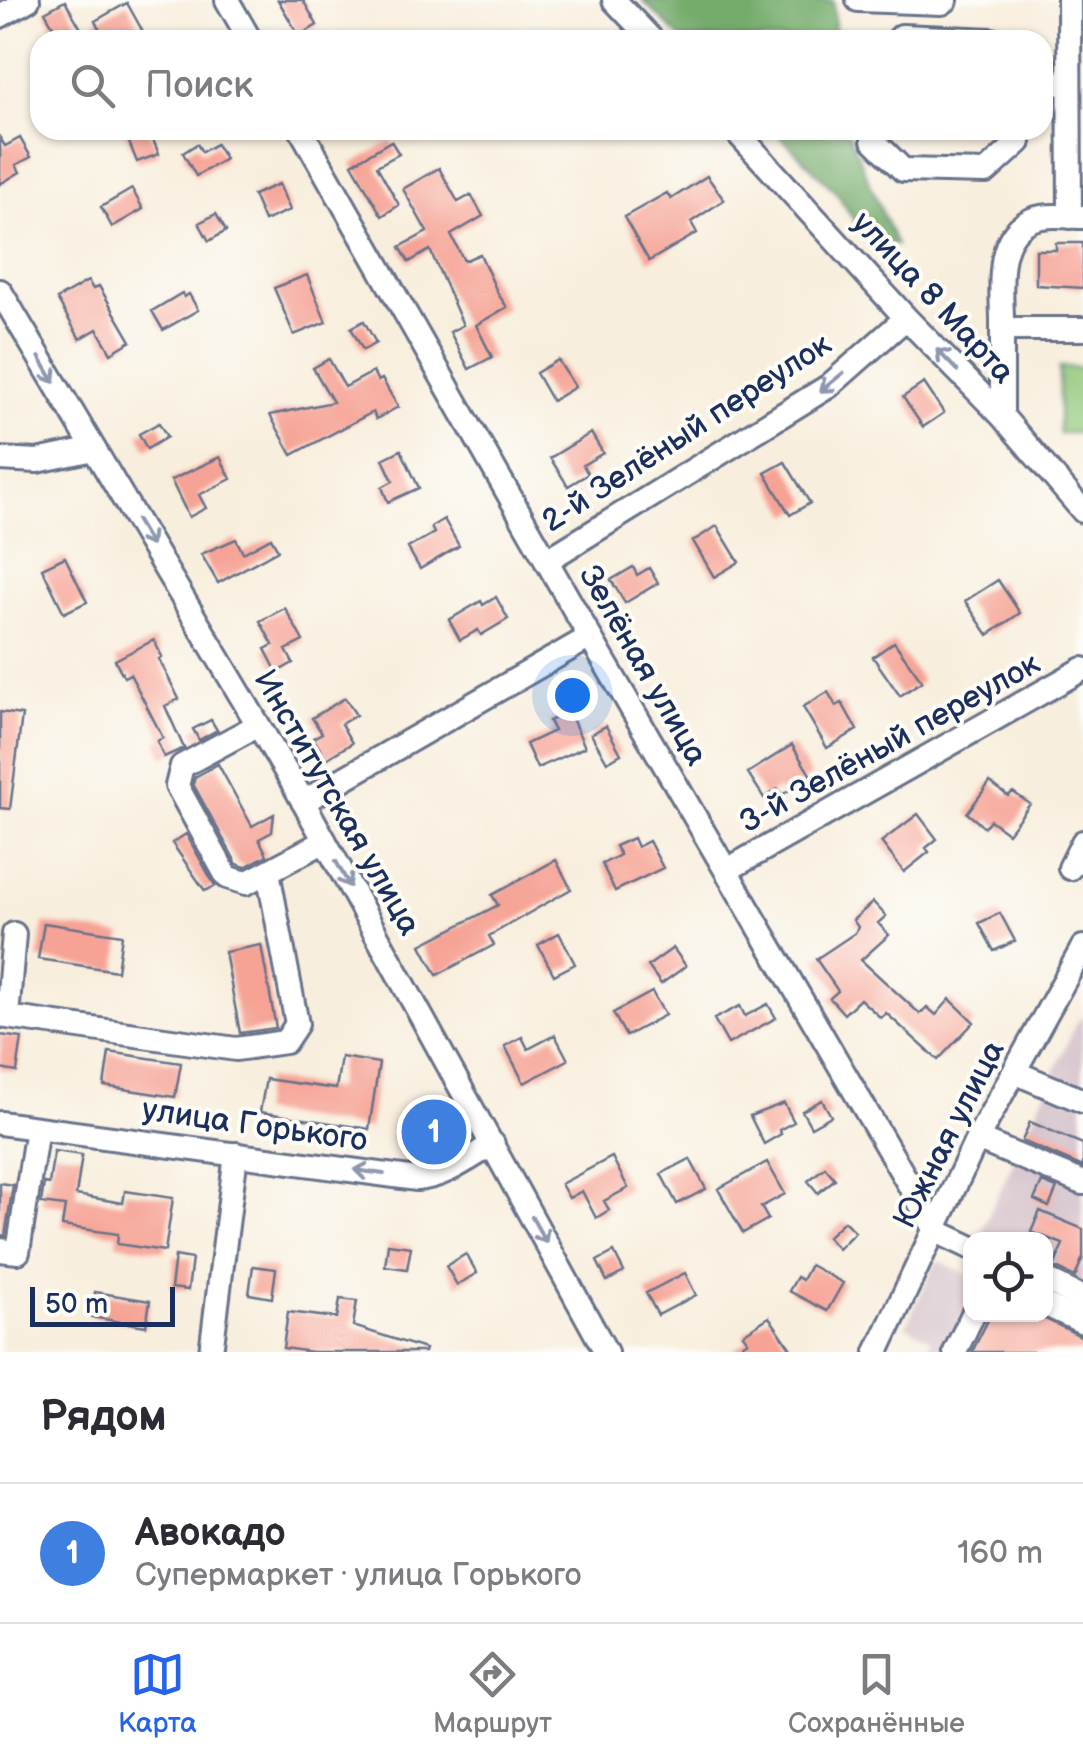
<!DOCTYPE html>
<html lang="ru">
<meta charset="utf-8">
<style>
body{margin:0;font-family:"Balsamiq Sans",sans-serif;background:#f2f2f3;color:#2b2b33}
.controls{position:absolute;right:30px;bottom:30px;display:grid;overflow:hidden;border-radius:20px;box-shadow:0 2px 8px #0004}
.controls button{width:90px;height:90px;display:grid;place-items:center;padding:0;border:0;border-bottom:2px solid #e1e1e2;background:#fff;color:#2b2b33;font:50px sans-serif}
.scale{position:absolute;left:30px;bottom:25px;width:145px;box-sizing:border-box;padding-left:10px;border:5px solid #1b2f5e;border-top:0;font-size:28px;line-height:35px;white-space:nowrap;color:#1b2f5e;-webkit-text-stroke:8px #fdfcf7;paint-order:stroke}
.you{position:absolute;left:572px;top:695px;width:35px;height:35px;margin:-25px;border:8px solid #fff;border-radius:50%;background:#1a73e8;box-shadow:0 0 0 15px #1a73e833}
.badge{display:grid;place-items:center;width:65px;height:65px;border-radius:50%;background:#2563eb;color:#fff;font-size:32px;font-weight:700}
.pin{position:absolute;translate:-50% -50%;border:5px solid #fff;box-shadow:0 2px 10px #0006}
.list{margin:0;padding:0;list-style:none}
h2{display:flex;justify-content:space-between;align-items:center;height:130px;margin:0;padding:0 40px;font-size:42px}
h2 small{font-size:32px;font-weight:400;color:#7c7c81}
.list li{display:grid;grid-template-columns:65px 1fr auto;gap:30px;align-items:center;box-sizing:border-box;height:140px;padding:0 40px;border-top:2px solid #e1e1e2}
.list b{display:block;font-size:38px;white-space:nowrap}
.list p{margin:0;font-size:32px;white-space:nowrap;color:#7c7c81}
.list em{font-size:32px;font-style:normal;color:#7c7c81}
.icon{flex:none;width:55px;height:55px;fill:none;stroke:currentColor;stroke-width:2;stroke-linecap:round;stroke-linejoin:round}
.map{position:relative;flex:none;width:1083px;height:1352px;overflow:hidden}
.search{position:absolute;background:#fff;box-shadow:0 2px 8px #0004;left:30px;right:30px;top:30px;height:110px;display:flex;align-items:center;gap:25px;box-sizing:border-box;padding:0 35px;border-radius:30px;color:#7c7c81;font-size:38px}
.sheet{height:270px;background:#fff}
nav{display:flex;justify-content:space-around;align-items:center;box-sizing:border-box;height:140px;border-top:2px solid #e1e1e2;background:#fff;font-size:28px;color:#7c7c81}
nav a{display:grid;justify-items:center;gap:5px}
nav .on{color:#2563eb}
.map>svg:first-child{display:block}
.industrial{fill:#d2bdc7}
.green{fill:#90c87c;stroke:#567c6d;stroke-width:2.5}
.forest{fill:#74ac6c;stroke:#486e65;stroke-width:2.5}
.building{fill:#f6a395}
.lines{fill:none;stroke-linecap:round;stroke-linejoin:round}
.minor-casing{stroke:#68728a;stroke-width:28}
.minor{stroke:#fff;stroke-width:22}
.oneway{stroke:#8d97ae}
.labels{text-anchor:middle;stroke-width:8;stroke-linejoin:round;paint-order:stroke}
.street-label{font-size:32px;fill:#1b2f5e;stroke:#fdfcf7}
</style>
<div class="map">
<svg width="1083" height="1352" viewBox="0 0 1083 1352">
<rect width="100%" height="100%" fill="#fdfcf7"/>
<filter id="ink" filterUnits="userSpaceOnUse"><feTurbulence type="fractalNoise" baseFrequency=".01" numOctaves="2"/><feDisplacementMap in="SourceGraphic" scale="20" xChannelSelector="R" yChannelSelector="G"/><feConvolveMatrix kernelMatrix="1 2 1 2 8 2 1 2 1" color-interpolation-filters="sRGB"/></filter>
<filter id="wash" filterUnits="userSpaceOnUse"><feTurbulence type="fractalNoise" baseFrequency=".0048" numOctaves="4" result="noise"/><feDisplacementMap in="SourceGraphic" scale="40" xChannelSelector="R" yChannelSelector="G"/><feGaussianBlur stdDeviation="2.25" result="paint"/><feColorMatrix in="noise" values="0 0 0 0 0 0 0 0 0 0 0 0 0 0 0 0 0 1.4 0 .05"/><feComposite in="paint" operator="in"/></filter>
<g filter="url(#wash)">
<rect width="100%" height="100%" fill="#f8eedd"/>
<!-- industrial -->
<path class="industrial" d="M 1083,1016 L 1083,1352 L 926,1352 L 931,1339 L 906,1326 L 937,1260 L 970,1276 L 970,1314 L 1046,1314 L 1046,1240 L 994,1239 L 981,1232 L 1076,1024 Z"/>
<!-- green -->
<path class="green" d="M 1059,367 L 1083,368 L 1083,433 L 1059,433 Z"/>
<!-- forest -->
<path class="forest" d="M 642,0 L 833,1 L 836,40 L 682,40 Z
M 774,130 L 847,130 L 896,245 L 865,237 L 836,192 Z"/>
<g id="blocks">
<!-- building -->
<path class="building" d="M 278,0 L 303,0 L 317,25 L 299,36 Z
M 65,1 L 80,27 L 60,38 L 45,12 Z
M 127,3 L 142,30 L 124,40 L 105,40 L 95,21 Z
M 124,130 L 149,130 L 159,154 L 137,162 Z
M 0,138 L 5,146 L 20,138 L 31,157 L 16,165 L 20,172 L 0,184 Z
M 391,141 L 399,154 L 377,166 L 399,205 L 382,216 L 352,164 Z
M 197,144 L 202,152 L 216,144 L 225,159 L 196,176 L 183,153 Z
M 439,168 L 458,202 L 471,195 L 483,216 L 451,235 L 464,261 L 480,254 L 498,294 L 507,307 L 476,325 L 492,357 L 469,369 L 450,332 L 463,325 L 430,250 L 409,262 L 400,247 L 427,232 L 403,189 Z
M 707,176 L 724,200 L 691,222 L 697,233 L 649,261 L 624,217 L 667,193 L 671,199 Z
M 279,184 L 290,210 L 264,221 L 253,195 Z
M 132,189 L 143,209 L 112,227 L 101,207 Z
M 216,214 L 226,231 L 209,241 L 199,223 Z
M 1056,243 L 1083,243 L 1083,288 L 1036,285 L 1036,250 L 1056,250 Z
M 307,275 L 326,322 L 294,335 L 274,288 Z
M 88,281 L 93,289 L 99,286 L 131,341 L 111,353 L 97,329 L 80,339 L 57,299 Z
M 182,293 L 184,297 L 189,294 L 198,310 L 163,330 L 152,311 Z
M 364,321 L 376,343 L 363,350 L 351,328 Z
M 329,359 L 345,387 L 373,372 L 378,381 L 382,379 L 398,407 L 376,419 L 373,412 L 292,455 L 270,415 L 333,402 L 313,368 Z
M 558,360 L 575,387 L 552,401 L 536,373 Z
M 924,383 L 944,413 L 923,427 L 903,397 Z
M 159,423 L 167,437 L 147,449 L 139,434 Z
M 591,433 L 603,453 L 583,465 L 588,474 L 568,486 L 550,458 Z
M 401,450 L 419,488 L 388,502 L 382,487 L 393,481 L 383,459 Z
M 220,457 L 231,479 L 199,495 L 206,508 L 189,517 L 171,480 Z
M 785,462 L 810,503 L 790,515 L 765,473 Z
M 444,519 L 459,546 L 420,569 L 408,548 L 434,533 L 431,527 Z
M 717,526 L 739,562 L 714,577 L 693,541 Z
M 271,538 L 278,550 L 218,583 L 201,554 L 236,539 L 243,553 Z
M 65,557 L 87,602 L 64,613 L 42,568 Z
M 633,567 L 637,575 L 649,568 L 658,583 L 625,603 L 611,580 Z
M 998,580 L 1020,613 L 988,635 L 965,601 Z
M 496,597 L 508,619 L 481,635 L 478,630 L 460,640 L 449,620 L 481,601 L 483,605 Z
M 285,608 L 303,641 L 286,650 L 293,663 L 277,672 L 265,649 L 273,645 L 260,621 Z
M 154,640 L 162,657 L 159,659 L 179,699 L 165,706 L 184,748 L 164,757 L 157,741 L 163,738 L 130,674 L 124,677 L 115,660 Z
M 894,642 L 922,681 L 900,696 L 873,657 Z
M 828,692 L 836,706 L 842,703 L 857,730 L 827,748 L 803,707 Z
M 345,698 L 356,715 L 341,724 L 352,743 L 326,759 L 313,738 L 322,733 L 312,718 Z
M 0,712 L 22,715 L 10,809 L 0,808 Z
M 569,712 L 585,747 L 537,768 L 526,744 L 554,731 L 549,721 Z
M 211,720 L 217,730 L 199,740 L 193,729 Z
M 606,726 L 621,754 L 607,762 L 591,734 Z
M 792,745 L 811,776 L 782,795 L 778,789 L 764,798 L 748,773 Z
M 218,764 L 252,826 L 274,814 L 272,832 L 259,839 L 267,855 L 245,867 L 237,864 L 193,784 L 195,777 Z
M 990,782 L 1008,796 L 1013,792 L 1030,804 L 1008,833 L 990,820 L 984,827 L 967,813 Z
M 918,814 L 937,839 L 926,848 L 929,852 L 904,872 L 881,842 Z
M 186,834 L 215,886 L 205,891 L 172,843 Z
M 633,838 L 637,847 L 649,841 L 663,868 L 615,891 L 602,864 L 620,855 L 615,846 Z
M 556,860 L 571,889 L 489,936 L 494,945 L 437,975 L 421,945 L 498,905 L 492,895 Z
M 873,902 L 886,916 L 878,923 L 889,935 L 861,960 L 920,1014 L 927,1007 L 936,1015 L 950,999 L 974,1022 L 938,1060 L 886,1013 L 881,1018 L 860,999 L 844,1014 L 830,998 L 838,991 L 816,959 L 855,933 L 858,927 L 853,920 Z
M 1000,913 L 1015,941 L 994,951 L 979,923 Z
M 44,923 L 122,935 L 117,971 L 38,959 Z
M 559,933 L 575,964 L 554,975 L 538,945 Z
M 261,945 L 276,1028 L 240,1033 L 225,952 Z
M 673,948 L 686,966 L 661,984 L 648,966 Z
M 652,992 L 665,1015 L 626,1036 L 613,1013 Z
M 768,1004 L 776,1018 L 728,1044 L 714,1019 L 740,1006 L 745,1016 Z
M 0,1035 L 22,1038 L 17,1072 L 0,1069 Z
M 555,1035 L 568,1060 L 524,1083 L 505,1046 L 522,1037 L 528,1049 Z
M 109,1052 L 181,1063 L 175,1097 L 104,1086 Z
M 341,1057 L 379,1063 L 369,1129 L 260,1112 L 266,1079 L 336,1089 Z
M 822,1100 L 831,1116 L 811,1127 L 802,1111 Z
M 784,1103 L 794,1122 L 779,1130 L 781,1134 L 764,1144 L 750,1116 Z
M 434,1113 L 453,1126 L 435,1152 L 416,1139 Z
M 1030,1122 L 1083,1144 L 1083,1167 L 1022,1141 Z
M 54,1151 L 82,1155 L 76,1195 L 123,1203 L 125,1191 L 173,1198 L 165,1251 L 117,1244 L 118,1234 L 62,1226 L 65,1206 L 41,1203 L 44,1183 L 49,1184 Z
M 612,1157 L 628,1188 L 604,1201 L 609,1210 L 596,1218 L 582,1191 L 569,1198 L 561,1184 Z
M 690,1159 L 706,1189 L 677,1204 L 661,1174 Z
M 767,1162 L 785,1194 L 761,1207 L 768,1219 L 743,1233 L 718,1189 Z
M 825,1167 L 835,1179 L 818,1193 L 808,1181 Z
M 1042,1182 L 1057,1188 L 1049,1207 L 1034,1200 Z
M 0,1183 L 13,1185 L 5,1236 L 0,1235 Z
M 1040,1211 L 1083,1229 L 1083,1257 L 1075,1277 L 1054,1267 L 1063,1244 L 1031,1232 Z
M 844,1221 L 855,1232 L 838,1249 L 827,1237 Z
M 388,1244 L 411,1247 L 407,1269 L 385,1266 Z
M 614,1252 L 624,1272 L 607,1281 L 597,1261 Z
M 466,1254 L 477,1273 L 457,1285 L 446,1266 Z
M 175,1256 L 192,1259 L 188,1290 L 171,1288 Z
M 810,1265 L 843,1283 L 827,1311 L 789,1291 L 797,1277 L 802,1280 Z
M 253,1266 L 276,1269 L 272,1298 L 249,1294 Z
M 685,1273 L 696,1295 L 658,1315 L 646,1293 Z
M 95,1292 L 150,1301 L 146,1326 L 91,1317 Z
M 340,1299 L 357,1301 L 353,1326 L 425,1349 L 424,1352 L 312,1352 L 283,1348 L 288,1312 L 337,1318 Z
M 991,1314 L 1035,1314 L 1083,1337 L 1083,1352 L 972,1352 Z
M 769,1317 L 793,1352 L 731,1352 L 748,1341 L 743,1334 Z"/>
</g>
</g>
<g filter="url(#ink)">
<use href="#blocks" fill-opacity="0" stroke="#68728a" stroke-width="2.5"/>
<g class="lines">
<defs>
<path id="minor" d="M 227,0 L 250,40
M 614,0 L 652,40
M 858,0 L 942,3 L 946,0
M 1069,0 L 1070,217
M 0,16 L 28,0
M 898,40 L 902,36 L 992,40
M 1043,83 L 1069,84
M 301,130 L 590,637 L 936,1231 L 970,1247
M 735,130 L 906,318 L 1002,416 L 1083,511
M 873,130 L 873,140 L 903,170 L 986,172 L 1019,142 L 1019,130
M 1083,217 C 1066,217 1044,213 1029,221 C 992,240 1003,295 1002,329 L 1083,329
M 0,291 L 294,785 L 606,1352
M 1002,416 L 1002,329
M 0,459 L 37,461 L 94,449
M 546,561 L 829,386 L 906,318
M 258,725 L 182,766 L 177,786 L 227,877 L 246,883 L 325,841
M 303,802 L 590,637
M 1070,868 L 1083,842
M 727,870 L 1083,669
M 14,934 L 7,1017 L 236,1049 L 285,1042 L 297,1024 L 268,872
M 1014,1072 L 1083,1101
M 0,1123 L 417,1179 C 445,1177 469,1158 493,1144
M 977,1139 L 1083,1183
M 0,1250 L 18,1252 L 37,1128
M 1046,1280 L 1083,1298
M 1046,1305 L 1083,1322
M 211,1352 L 236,1154
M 877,1352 L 977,1139 L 1083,947
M 955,1352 L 973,1314"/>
</defs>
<!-- minor casing -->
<use href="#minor" class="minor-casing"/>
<!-- minor -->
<use href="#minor" class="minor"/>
</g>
<!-- one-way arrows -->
<defs><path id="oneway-shaft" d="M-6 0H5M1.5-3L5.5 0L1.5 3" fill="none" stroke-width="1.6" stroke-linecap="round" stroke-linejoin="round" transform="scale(2.5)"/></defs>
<g class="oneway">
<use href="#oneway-shaft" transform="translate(947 360) rotate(-134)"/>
<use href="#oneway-shaft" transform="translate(47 370) rotate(59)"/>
<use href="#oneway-shaft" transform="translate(832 382) rotate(141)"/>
<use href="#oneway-shaft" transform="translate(144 533) rotate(59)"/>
<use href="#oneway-shaft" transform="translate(343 874) rotate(61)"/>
<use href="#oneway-shaft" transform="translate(369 1172) rotate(-172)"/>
<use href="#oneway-shaft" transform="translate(539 1230) rotate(61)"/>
</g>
</g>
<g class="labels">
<!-- street labels -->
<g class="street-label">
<text transform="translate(934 297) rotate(47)" y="11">улица 8 Марта</text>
<text transform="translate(686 432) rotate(-33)" y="11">2-й Зелёный переулок</text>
<text transform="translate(644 665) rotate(60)" y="11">Зелёная улица</text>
<text transform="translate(889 742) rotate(-29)" y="11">3-й Зелёный переулок</text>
<text transform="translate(338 802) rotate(60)" y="11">Институтская улица</text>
<text transform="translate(255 1124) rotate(8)" y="11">улица Горького</text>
<text transform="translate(948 1134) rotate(-63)" y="11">Южная улица</text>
</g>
</g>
</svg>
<div class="controls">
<button><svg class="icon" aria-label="locate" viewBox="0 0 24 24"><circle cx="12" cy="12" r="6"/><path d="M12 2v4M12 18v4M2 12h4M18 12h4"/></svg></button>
</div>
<div class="scale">50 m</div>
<div class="you"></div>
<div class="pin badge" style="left:434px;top:1132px;background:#3f7fe0">1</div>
<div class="search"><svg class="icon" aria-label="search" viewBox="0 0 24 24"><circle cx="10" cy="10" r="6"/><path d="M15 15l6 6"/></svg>Поиск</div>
</div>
<section class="sheet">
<h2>Рядом<small></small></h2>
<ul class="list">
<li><span class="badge" style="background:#3f7fe0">1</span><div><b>Авокадо</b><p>Супермаркет · улица Горького</p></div><em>160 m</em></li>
</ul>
</section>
<nav>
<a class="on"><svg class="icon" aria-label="map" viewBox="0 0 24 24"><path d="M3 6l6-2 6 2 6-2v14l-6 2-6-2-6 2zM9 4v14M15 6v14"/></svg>Карта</a>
<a><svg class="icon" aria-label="directions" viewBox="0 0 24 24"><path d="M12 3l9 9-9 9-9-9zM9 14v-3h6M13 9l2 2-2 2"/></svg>Маршрут</a>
<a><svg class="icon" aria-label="saved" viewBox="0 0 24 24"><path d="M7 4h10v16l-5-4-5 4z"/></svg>Сохранённые</a>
</nav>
